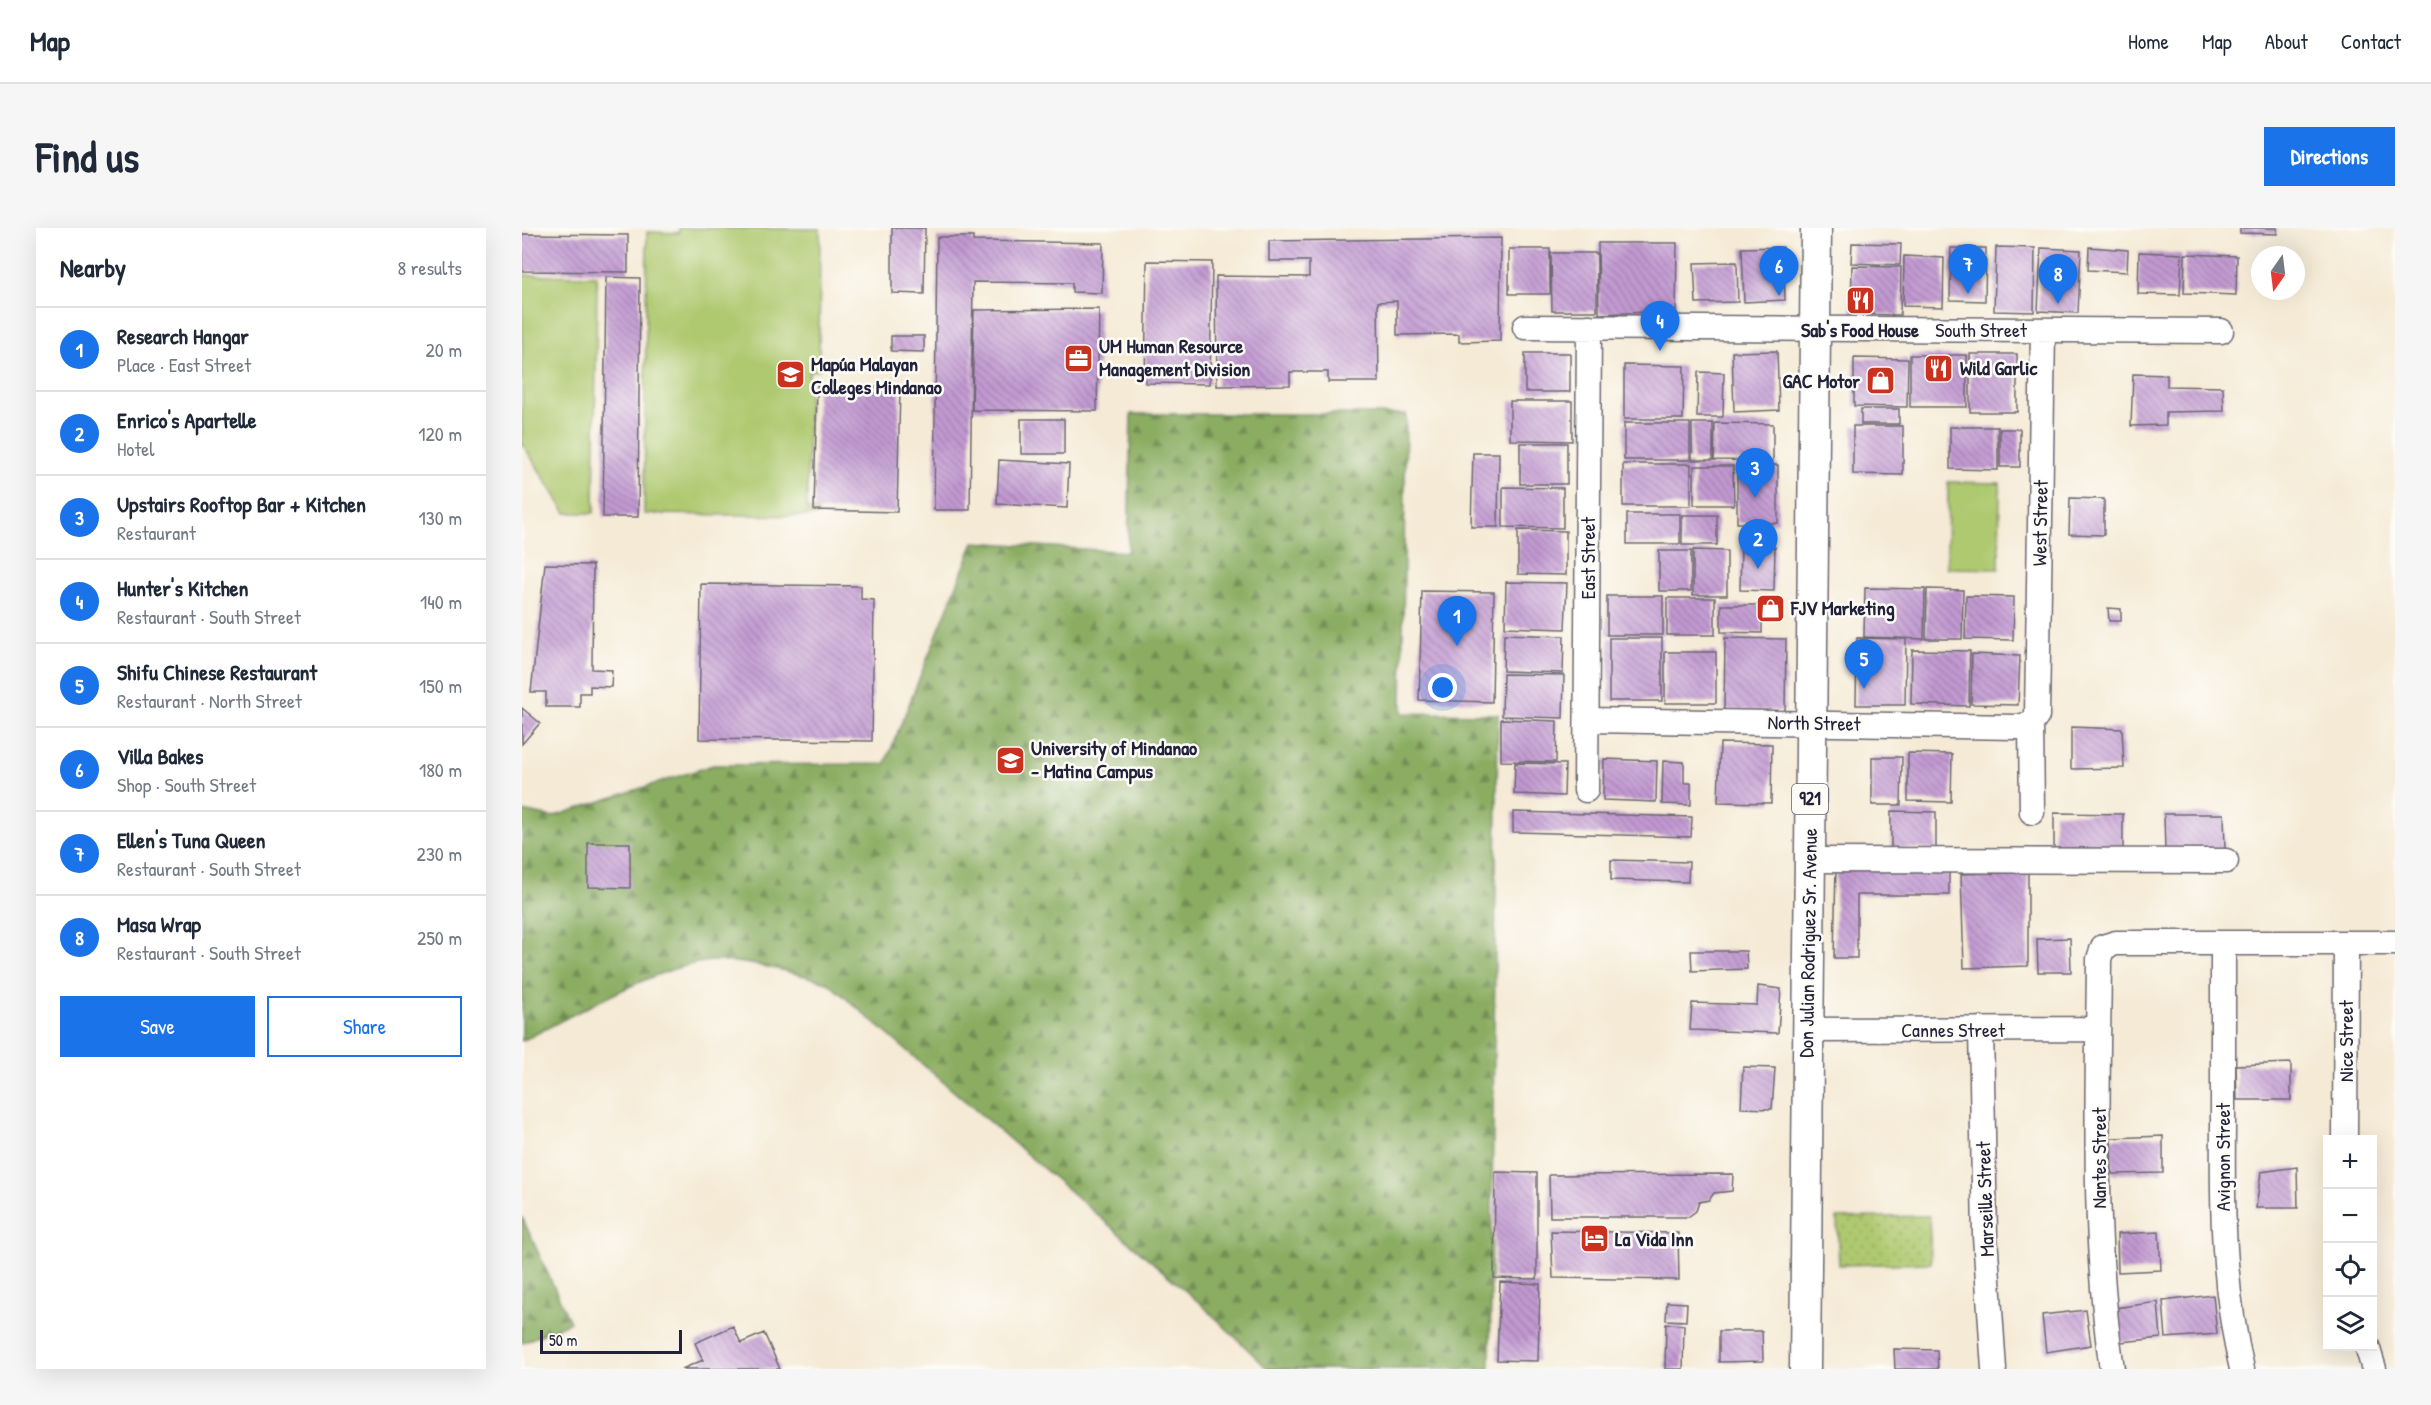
<!DOCTYPE html>
<meta charset="utf-8">
<style>
body{margin:0;font-family:"Patrick Hand",sans-serif;background:#f6f6f7;color:#1f2937}
.controls{position:absolute;right:18px;bottom:18px;display:grid;overflow:hidden;border-radius:0px;box-shadow:0 6px 24px #0002}
.controls button{width:54px;height:54px;display:grid;place-items:center;padding:0;border:0;border-bottom:2px solid #e0e1e3;background:#fff;color:#1f2937;font:30px sans-serif}
.compass{position:absolute;left:1729px;top:18px;width:54px;height:54px;border-radius:50%;background:#fff;box-shadow:0 6px 24px #0002;rotate:194deg}
.scale{position:absolute;left:18px;bottom:15px;width:142px;box-sizing:border-box;padding-left:6px;border:3px solid #22223b;border-top:0;font-size:16px;line-height:21px;white-space:nowrap;color:#22223b;-webkit-text-stroke:4px #fdfcf7;paint-order:stroke}
.you{position:absolute;left:921px;top:460px;width:21px;height:21px;margin:-15px;border:4px solid #fff;border-radius:50%;background:#1a73e8;box-shadow:0 0 0 9px #1a73e833}
.badge{display:grid;place-items:center;width:39px;height:39px;border-radius:50%;background:#1a73e8;color:#fff;font-size:20px;font-weight:700}
.pin{position:absolute;translate:-50% -50px;filter:drop-shadow(0 2px 3px #0008)}
.pin::after{content:'';position:absolute;top:32px;width:21px;height:18px;background:inherit;clip-path:polygon(0 0,100% 0,50% 100%)}
.list{margin:0;padding:0;list-style:none}
h2{display:flex;justify-content:space-between;align-items:center;height:78px;margin:0;padding:0 24px;font-size:26px}
h2 small{font-size:20px;font-weight:400;color:#747a83}
.list li{display:grid;grid-template-columns:39px 1fr auto;gap:18px;align-items:center;box-sizing:border-box;height:84px;padding:0 24px;border-top:2px solid #e0e1e3}
.list b{display:block;font-size:22px;white-space:nowrap}
.list p{margin:0;font-size:20px;white-space:nowrap;color:#747a83}
.list em{font-size:20px;font-style:normal;color:#747a83}
.actions{display:flex;gap:12px;padding:18px 24px}
.actions a{flex:1;padding:14px 0;border:2px solid #1a73e8;border-radius:0px;text-align:center;font-size:21px;color:#1a73e8}
.actions .main{background:#1a73e8;color:#fff}
.icon{flex:none;width:33px;height:33px;fill:none;stroke:currentColor;stroke-width:2;stroke-linecap:round;stroke-linejoin:round}
.map{position:relative;flex:none;width:1873px;height:1141px;overflow:hidden;border-radius:0px}
header{display:flex;align-items:center;gap:36px;box-sizing:border-box;height:84px;padding:0 30px;background:#fff;border-bottom:2px solid #e0e1e3}
header strong{font-size:28px}
nav{display:flex;gap:33px;margin-inline-start:auto;font-size:21px}
.intro{display:flex;align-items:center;justify-content:space-between;box-sizing:border-box;height:144px;padding:0 36px}
h1{margin:0;font-size:42px}
.button{padding:15px 27px;border-radius:0px;background:#1a73e8;color:#fff;font-size:21px;font-weight:700}
main{display:flex;gap:36px;padding:0 36px}
aside{flex:1;background:#fff;border-radius:0px;box-shadow:0 6px 24px #0002}
.map>svg:first-child{display:block}
.grass{fill:#afc96f;stroke:#687655;stroke-width:1.5}
.forest{fill:url(#forest-firs);stroke:#56684e;stroke-width:1.5}
.park{fill:url(#park-dots);stroke:#687655;stroke-width:1.5}
.building{fill:url(#building-back-hatch)}
.lines{fill:none;stroke-linecap:round;stroke-linejoin:round}
.minor-casing{stroke:#6c6871;stroke-width:27}
.major-casing{stroke:#6c6871;stroke-width:33}
.minor{stroke:#fff;stroke-width:24}
.major{stroke:#fff;stroke-width:30}
.labels{text-anchor:middle;stroke-width:5;stroke-linejoin:round;paint-order:stroke}
.shield{fill:#fdfcf7;stroke:#646373;stroke-width:1.5}
.shield-label{font-size:18px;font-weight:bold;fill:#22223b}
.poi-label{font-size:20px;font-weight:bold;fill:#22223b;stroke:#fdfcf7;text-anchor:start}
.street-label{font-size:20px;fill:#22223b;stroke:#fdfcf7}
</style>
<header>
<strong>Map</strong>
<nav><a>Home</a><a>Map</a><a>About</a><a>Contact</a></nav>
</header>
<div class="intro"><h1>Find us</h1><a class="button">Directions</a></div>
<main>
<aside>
<h2>Nearby<small>8 results</small></h2>
<ul class="list">
<li><span class="badge">1</span><div><b>Research Hangar</b><p>Place · East Street</p></div><em>20 m</em></li>
<li><span class="badge">2</span><div><b>Enrico's Apartelle</b><p>Hotel</p></div><em>120 m</em></li>
<li><span class="badge">3</span><div><b>Upstairs Rooftop Bar + Kitchen</b><p>Restaurant</p></div><em>130 m</em></li>
<li><span class="badge">4</span><div><b>Hunter's Kitchen</b><p>Restaurant · South Street</p></div><em>140 m</em></li>
<li><span class="badge">5</span><div><b>Shifu Chinese Restaurant</b><p>Restaurant · North Street</p></div><em>150 m</em></li>
<li><span class="badge">6</span><div><b>Villa Bakes</b><p>Shop · South Street</p></div><em>180 m</em></li>
<li><span class="badge">7</span><div><b>Ellen's Tuna Queen</b><p>Restaurant · South Street</p></div><em>230 m</em></li>
<li><span class="badge">8</span><div><b>Masa Wrap</b><p>Restaurant · South Street</p></div><em>250 m</em></li>
</ul>
<div class="actions"><a class="main">Save</a><a>Share</a></div>
</aside>
<div class="map">
<svg width="1873" height="1141" viewBox="0 0 1873 1141">
<defs>
<pattern id="forest-firs" width="22" height="20" patternUnits="userSpaceOnUse" patternTransform="scale(1.5)"><rect width="22" height="20" fill="#8bad62"/><path d="M5 1l3.5 6h-7zM16 11l3.5 6h-7z" fill="#718c52"/></pattern>
<pattern id="park-dots" width="8" height="8" patternUnits="userSpaceOnUse" patternTransform="scale(1.5)"><rect width="8" height="8" fill="#afc96f"/><path d="M2 2h.1M6 6h.1" fill="none" stroke="#96ac61" stroke-width="1.8" stroke-linecap="round"/></pattern>
<pattern id="building-back-hatch" width="6" height="6" patternUnits="userSpaceOnUse" patternTransform="scale(1.5)"><rect width="6" height="6" fill="#c29ad2"/><path d="M-1 5l2 2M0 0l6 6M5-1l2 2" fill="none" stroke="#9d7dac"/></pattern>
</defs>
<rect width="100%" height="100%" fill="#fdfcf7"/>
<filter id="ink" filterUnits="userSpaceOnUse"><feTurbulence type="fractalNoise" baseFrequency=".0167" numOctaves="2"/><feDisplacementMap in="SourceGraphic" scale="12" xChannelSelector="R" yChannelSelector="G"/><feConvolveMatrix kernelMatrix="1 2 1 2 8 2 1 2 1" color-interpolation-filters="sRGB"/></filter>
<filter id="wash" filterUnits="userSpaceOnUse"><feTurbulence type="fractalNoise" baseFrequency=".008" numOctaves="4" result="noise"/><feDisplacementMap in="SourceGraphic" scale="24" xChannelSelector="R" yChannelSelector="G"/><feGaussianBlur stdDeviation="1.35" result="paint"/><feColorMatrix in="noise" values="0 0 0 0 0 0 0 0 0 0 0 0 0 0 0 0 0 1.4 0 .05"/><feComposite in="paint" operator="in"/></filter>
<g filter="url(#wash)">
<rect width="100%" height="100%" fill="#f5ead5"/>
<!-- grass -->
<path class="grass" d="M 157,0 L 298,1 L 297,142 L 287,143 L 285,282 L 296,282 L 296,288 L 122,286 L 125,4 L 157,5 Z
M 0,47 L 75,48 L 72,285 L 44,285 L 0,215 Z
M 1426,254 L 1478,255 L 1477,341 L 1425,340 Z"/>
<!-- forest -->
<path class="forest" d="M 609,186 L 884,186 L 880,485 L 976,486 L 968,1141 L 746,1141 L 680,1077 L 305,754 C 272,745 237,735 202,733 C 148,729 51,788 0,813 L 0,583 L 30,589 L 191,537 L 363,536 L 452,314 L 606,324 Z
M 0,989 L 48,1094 L 0,1115 Z"/>
<!-- park -->
<path class="park" d="M 1407,988 L 1409,1035 L 1317,1037 L 1315,990 Z"/>
<g id="blocks">
<!-- building -->
<path class="building" d="M 370,0 L 403,0 L 402,66 L 370,65 Z
M 1718,0 L 1755,0 L 1755,6 L 1718,5 Z
M 0,6 L 106,7 L 106,44 L 0,43 Z
M 415,9 L 451,9 L 451,13 L 581,15 L 580,65 L 550,64 L 550,55 L 451,54 L 448,282 L 412,282 Z
M 979,10 L 978,113 L 937,114 L 937,106 L 875,107 L 875,73 L 856,74 L 857,154 L 806,154 L 806,144 L 768,144 L 768,157 L 695,158 L 694,48 L 787,49 L 787,33 L 747,33 L 747,13 Z
M 1076,15 L 1155,15 L 1154,83 L 1077,86 Z
M 1330,15 L 1379,16 L 1378,37 L 1329,35 Z
M 1261,19 L 1263,72 L 1222,74 L 1220,20 Z
M 1474,19 L 1513,20 L 1512,84 L 1472,83 Z
M 1567,19 L 1606,22 L 1605,44 L 1566,42 Z
M 1429,20 L 1464,20 L 1463,73 L 1428,72 Z
M 1519,20 L 1559,22 L 1556,85 L 1516,83 Z
M 987,21 L 1028,21 L 1028,66 L 987,66 Z
M 1617,24 L 1660,26 L 1658,67 L 1616,66 Z
M 1029,25 L 1075,25 L 1075,83 L 1030,83 Z
M 1663,26 L 1715,28 L 1714,67 L 1662,65 Z
M 1382,28 L 1422,30 L 1421,79 L 1381,78 Z
M 625,33 L 690,34 L 688,156 L 623,155 Z
M 1215,34 L 1216,74 L 1174,75 L 1172,35 Z
M 1330,38 L 1379,39 L 1378,87 L 1329,86 Z
M 84,49 L 118,50 L 116,289 L 81,289 Z
M 577,81 L 575,183 L 450,182 L 452,82 Z
M 369,108 L 402,108 L 402,124 L 369,123 Z
M 1255,123 L 1257,182 L 1212,184 L 1210,124 Z
M 1003,125 L 1048,125 L 1048,164 L 1003,164 Z
M 1448,126 L 1495,126 L 1495,184 L 1448,184 Z
M 1388,127 L 1445,127 L 1445,179 L 1388,179 Z
M 1332,130 L 1386,131 L 1385,179 L 1332,178 Z
M 1102,137 L 1162,138 L 1161,191 L 1102,191 Z
M 1176,144 L 1202,145 L 1201,189 L 1175,189 Z
M 1611,146 L 1645,147 L 1645,158 L 1701,159 L 1702,183 L 1644,184 L 1644,197 L 1609,198 Z
M 295,157 L 378,160 L 375,284 L 292,282 Z
M 988,173 L 1050,173 L 1050,213 L 988,212 Z
M 1339,181 L 1377,181 L 1377,196 L 1339,196 Z
M 499,191 L 542,191 L 542,226 L 499,226 Z
M 1102,195 L 1168,195 L 1168,232 L 1102,232 Z
M 1170,195 L 1191,195 L 1191,232 L 1170,232 Z
M 1193,195 L 1251,196 L 1251,233 L 1192,232 Z
M 1331,198 L 1381,198 L 1381,247 L 1331,246 Z
M 1428,199 L 1476,199 L 1476,242 L 1428,241 Z
M 1478,201 L 1498,201 L 1498,239 L 1478,239 Z
M 998,215 L 1045,215 L 1045,256 L 998,256 Z
M 951,225 L 977,225 L 976,299 L 949,299 Z
M 477,232 L 547,236 L 545,280 L 475,276 Z
M 1101,236 L 1169,236 L 1169,278 L 1101,278 Z
M 1256,237 L 1256,295 L 1215,295 L 1215,238 Z
M 1172,238 L 1211,238 L 1212,277 L 1172,277 Z
M 981,259 L 1041,260 L 1041,300 L 981,299 Z
M 1548,270 L 1582,271 L 1582,307 L 1547,306 Z
M 1105,286 L 1158,286 L 1158,316 L 1105,316 Z
M 1160,287 L 1195,287 L 1195,317 L 1160,317 Z
M 996,302 L 1044,303 L 1044,347 L 996,346 Z
M 1219,319 L 1253,319 L 1252,363 L 1218,362 Z
M 1171,322 L 1205,323 L 1205,367 L 1171,367 Z
M 1137,323 L 1169,323 L 1169,363 L 1137,363 Z
M 23,336 L 71,337 L 70,441 L 90,442 L 89,459 L 68,458 L 68,465 L 58,465 L 58,479 L 24,479 L 24,464 L 9,464 Z
M 984,354 L 1045,355 L 1043,401 L 983,399 Z
M 179,356 L 339,358 L 339,371 L 352,372 L 350,513 L 177,511 Z
M 1343,360 L 1403,361 L 1402,411 L 1342,409 Z
M 1405,361 L 1441,362 L 1440,411 L 1404,411 Z
M 900,363 L 972,364 L 970,474 L 897,472 Z
M 1085,368 L 1141,368 L 1141,407 L 1085,407 Z
M 1444,368 L 1492,369 L 1491,412 L 1443,411 Z
M 1145,370 L 1193,370 L 1193,407 L 1145,407 Z
M 1199,377 L 1240,377 L 1240,405 L 1199,404 Z
M 1586,380 L 1599,381 L 1599,393 L 1587,393 Z
M 982,406 L 1042,408 L 1041,445 L 981,443 Z
M 1087,410 L 1140,410 L 1140,473 L 1087,473 Z
M 1203,410 L 1264,411 L 1263,483 L 1202,482 Z
M 1335,410 L 1384,411 L 1383,477 L 1334,477 Z
M 1390,422 L 1448,423 L 1447,478 L 1389,476 Z
M 1143,424 L 1194,424 L 1194,475 L 1143,475 Z
M 1450,426 L 1498,428 L 1496,477 L 1449,476 Z
M 981,446 L 1042,447 L 1041,490 L 980,488 Z
M 0,480 L 18,495 L 0,516 Z
M 979,491 L 1035,493 L 1034,534 L 979,533 Z
M 1549,499 L 1600,501 L 1602,540 L 1549,541 Z
M 1198,515 L 1250,516 L 1249,575 L 1196,574 Z
M 1386,525 L 1430,526 L 1429,574 L 1386,573 Z
M 1350,529 L 1380,529 L 1379,577 L 1350,577 Z
M 1082,531 L 1135,533 L 1134,574 L 1081,572 Z
M 1141,533 L 1162,534 L 1162,555 L 1169,555 L 1169,577 L 1140,576 Z
M 993,535 L 1043,536 L 1042,568 L 992,566 Z
M 1369,583 L 1414,584 L 1414,621 L 1369,620 Z
M 991,584 L 1170,589 L 1169,609 L 991,604 Z
M 1532,585 L 1601,586 L 1601,621 L 1532,620 Z
M 1642,586 L 1702,586 L 1703,623 L 1643,623 Z
M 66,615 L 108,615 L 108,660 L 66,659 Z
M 1089,632 L 1167,634 L 1166,654 L 1089,652 Z
M 1314,639 L 1427,644 L 1427,667 L 1335,667 L 1335,730 L 1312,730 Z
M 1506,644 L 1506,738 L 1442,740 L 1439,646 Z
M 1548,710 L 1549,744 L 1516,744 L 1515,711 Z
M 1169,723 L 1224,723 L 1225,741 L 1170,743 Z
M 1236,758 L 1259,761 L 1256,805 L 1168,802 L 1170,775 L 1235,777 Z
M 1769,835 L 1769,872 L 1715,872 L 1714,837 Z
M 1221,839 L 1253,840 L 1250,881 L 1219,880 Z
M 1641,908 L 1641,945 L 1590,946 L 1589,910 Z
M 1775,939 L 1776,980 L 1734,980 L 1739,944 Z
M 973,944 L 1015,945 L 1015,1051 L 972,1050 Z
M 1211,946 L 1210,963 L 1192,965 L 1187,972 L 1177,974 L 1174,983 L 1166,989 L 1028,989 L 1027,947 Z
M 1029,1003 L 1156,1005 L 1157,1052 L 1031,1050 Z
M 1637,1004 L 1639,1042 L 1596,1044 L 1595,1006 Z
M 978,1054 L 1018,1056 L 1016,1133 L 975,1132 Z
M 1691,1067 L 1695,1106 L 1644,1110 L 1641,1073 Z
M 1145,1074 L 1165,1075 L 1164,1093 L 1144,1092 Z
M 1636,1074 L 1639,1110 L 1599,1114 L 1593,1080 Z
M 1564,1082 L 1569,1117 L 1524,1124 L 1520,1087 Z
M 1144,1096 L 1162,1097 L 1161,1141 L 1143,1141 Z
M 211,1098 L 219,1115 L 242,1105 L 258,1141 L 160,1141 L 181,1132 L 173,1115 Z
M 1197,1103 L 1240,1103 L 1241,1133 L 1197,1134 Z
M 1372,1121 L 1415,1122 L 1416,1141 L 1373,1141 Z"/>
</g>
</g>
<g filter="url(#ink)">
<use href="#blocks" fill-opacity="0" stroke="#6c6871" stroke-width="1.5"/>
<g class="lines">
<defs>
<path id="minor" d="M 1003,99 L 1699,103
M 1065,492 L 1495,499 L 1509,496 L 1515,488 L 1521,102
M 1509,496 L 1510,584
M 1064,562 L 1067,99
M 1287,632 L 1704,633
M 1701,715 C 1701,777 1701,838 1701,899 C 1700,981 1701,1061 1720,1141
M 1459,801 L 1463,1008 L 1472,1141
M 1285,802 L 1576,801
M 1823,912 L 1824,715
M 1845,1118 L 1852,1141
M 1590,1141 C 1570,1006 1576,867 1577,731 L 1581,719 L 1594,715 L 1873,715"/>
<path id="major" d="M 1283,1141 L 1294,0"/>
</defs>
<!-- minor casing -->
<use href="#minor" class="minor-casing"/>
<!-- major casing -->
<use href="#major" class="major-casing"/>
<!-- minor -->
<use href="#minor" class="minor"/>
<!-- major -->
<use href="#major" class="major"/>
</g>
</g>
<!-- icons -->
<defs>
<symbol id="restaurant-square" viewBox="-11 -11 22 22"><rect x="-9" y="-9" width="18" height="18" rx="4" fill="#c8321e" stroke="#fdfcf7"/><path d="M-5-6h1v4h1v-4h1v4h1v-4h1v5L-1.5 .5V6h-2V.5L-5-1ZM5-6V6H3V1.5H1.5Q1.5-4 5-6Z" fill="#fff"/></symbol>
<symbol id="office-square" viewBox="-11 -11 22 22"><rect x="-9" y="-9" width="18" height="18" rx="4" fill="#c8321e" stroke="#fdfcf7"/><path d="M-6-3h4V-5.5h4V-3h4V5H-6ZM-1-4.5V-3h2v-1.5ZM-6 0V1H6V0Z" fill="#fff"/></symbol>
<symbol id="university-square" viewBox="-11 -11 22 22"><rect x="-9" y="-9" width="18" height="18" rx="4" fill="#c8321e" stroke="#fdfcf7"/><path d="M0-5L7-2L0 1L-7-2ZM-4 1L0 2.5L4 1V4Q0 6-4 4Z" fill="#fff"/></symbol>
<symbol id="shop-square" viewBox="-11 -11 22 22"><rect x="-9" y="-9" width="18" height="18" rx="4" fill="#c8321e" stroke="#fdfcf7"/><path d="M-5-2.5h2.3a2.7 3.5 0 0 1 5.4 0H5L5.5 6h-11ZM-1.5-2.5h3a1.5 2.3 0 0 0-3 0Z" fill="#fff"/></symbol>
<symbol id="hotel-square" viewBox="-11 -11 22 22"><rect x="-9" y="-9" width="18" height="18" rx="4" fill="#c8321e" stroke="#fdfcf7"/><path d="M-6-4.5h1.5V1H6V5H4.5V3h-9V5H-6ZM-4 0a1.8 1.8 0 1 1 3.6 0ZM.5 0V-2.5h3Q6-2.5 6 0Z" fill="#fff"/></symbol>
</defs>
<g fill-rule="evenodd">
<use href="#restaurant-square" x="1322" y="56" width="33" height="33"/>
<use href="#office-square" x="540" y="114" width="33" height="33"/>
<use href="#restaurant-square" x="1400" y="124" width="33" height="33"/>
<use href="#university-square" x="252" y="130" width="33" height="33"/>
<use href="#shop-square" x="1342" y="136" width="33" height="33"/>
<use href="#shop-square" x="1232" y="364" width="33" height="33"/>
<use href="#university-square" x="472" y="516" width="33" height="33"/>
<use href="#hotel-square" x="1056" y="994" width="33" height="33"/>
</g>
<g class="labels">
<!-- shield labels -->
<rect class="shield" x="1270" y="556" width="36" height="30" rx="4.5"/>
<g class="shield-label">
<text x="1288" y="577">921</text>
</g>
<!-- poi labels -->
<g class="poi-label">
<text x="1338" y="109" text-anchor="middle">Sab's Food House</text>
<text x="577" y="125">UM Human Resource<tspan x="577" dy="23">Management Division</tspan></text>
<text x="289" y="143">Mapúa Malayan<tspan x="289" dy="23">Colleges Mindanao</tspan></text>
<text x="1438" y="147">Wild Garlic</text>
<text x="1338" y="160" text-anchor="end">GAC Motor</text>
<text x="1269" y="387">FJV Marketing</text>
<text x="509" y="527">University of Mindanao<tspan x="509" dy="23">- Matina Campus</tspan></text>
<text x="1093" y="1018">La Vida Inn</text>
</g>
<!-- street labels -->
<g class="street-label">
<text x="1459" y="109">South Street</text>
<text transform="translate(1518 295) rotate(-89)" y="7">West Street</text>
<text transform="translate(1066 330) rotate(-90)" y="7">East Street</text>
<text transform="translate(1292 495) rotate(1)" y="7">North Street</text>
<text transform="translate(1286 715) rotate(-89)" y="7">Don Julian Rodriguez Sr. Avenue</text>
<text x="1431" y="809">Cannes Street</text>
<text transform="translate(1824 813) rotate(-90)" y="7">Nice Street</text>
<text transform="translate(1701 929) rotate(-90)" y="7">Avignon Street</text>
<text transform="translate(1577 930) rotate(-90)" y="7">Nantes Street</text>
<text transform="translate(1463 971) rotate(-92)" y="7">Marseille Street</text>
</g>
</g>
</svg>
<div class="controls">
<button>+</button>
<button>−</button>
<button><svg class="icon" aria-label="locate" viewBox="0 0 24 24"><circle cx="12" cy="12" r="6"/><path d="M12 2v4M12 18v4M2 12h4M18 12h4"/></svg></button>
<button><svg class="icon" aria-label="layers" viewBox="0 0 24 24"><path d="M12 4l9 5-9 5-9-5zM3 14l9 5 9-5"/></svg></button>
</div>
<svg class="compass" viewBox="-18 -18 36 36"><path d="M0-13l5 13h-10z" fill="#e53935"/><path d="M0 13l5-13h-10z" fill="#747a83"/></svg>
<div class="scale">50 m</div>
<div class="you"></div>
<div class="pin badge" style="left:935px;top:418px">1</div>
<div class="pin badge" style="left:1236px;top:341px">2</div>
<div class="pin badge" style="left:1233px;top:270px">3</div>
<div class="pin badge" style="left:1138px;top:123px">4</div>
<div class="pin badge" style="left:1342px;top:461px">5</div>
<div class="pin badge" style="left:1257px;top:68px">6</div>
<div class="pin badge" style="left:1446px;top:66px">7</div>
<div class="pin badge" style="left:1536px;top:76px">8</div>
</div>
</main>
